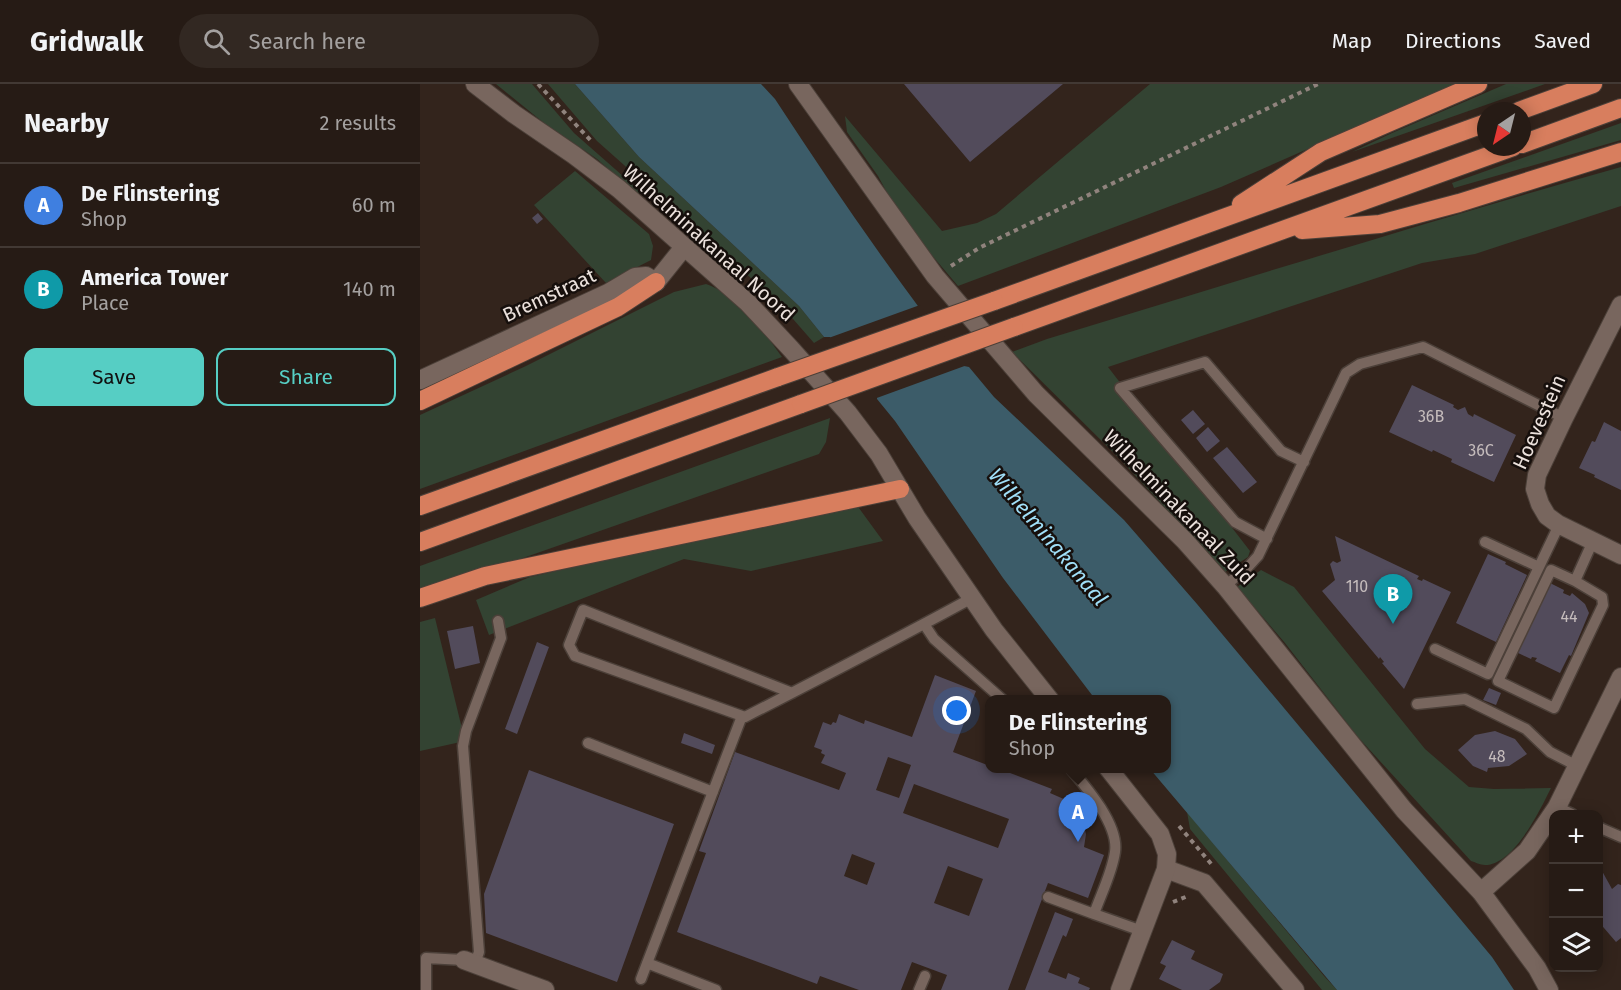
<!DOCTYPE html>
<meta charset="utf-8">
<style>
body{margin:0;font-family:"Fira Sans",sans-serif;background:#322822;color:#f1f3f6}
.controls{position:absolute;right:18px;bottom:18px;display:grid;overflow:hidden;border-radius:12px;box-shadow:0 3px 15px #0003}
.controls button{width:54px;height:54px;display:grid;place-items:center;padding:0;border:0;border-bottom:2px solid #423934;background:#261b15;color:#f1f3f6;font:30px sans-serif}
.compass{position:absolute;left:1057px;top:18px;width:54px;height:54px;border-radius:50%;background:#261b15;box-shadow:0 3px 15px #0003;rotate:215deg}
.you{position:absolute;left:537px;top:627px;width:21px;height:21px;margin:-15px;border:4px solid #fff;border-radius:50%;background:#1a73e8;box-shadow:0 0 0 9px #1a73e833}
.badge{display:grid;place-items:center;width:39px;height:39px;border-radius:50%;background:#56cec4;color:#fff;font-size:20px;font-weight:700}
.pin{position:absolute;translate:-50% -50px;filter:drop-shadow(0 2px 3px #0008)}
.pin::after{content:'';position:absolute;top:32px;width:21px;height:18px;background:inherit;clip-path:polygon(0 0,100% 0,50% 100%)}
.popup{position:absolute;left:565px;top:611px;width:186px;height:78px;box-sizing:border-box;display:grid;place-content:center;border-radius:12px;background:#261b15;filter:drop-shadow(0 2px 4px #0005);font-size:20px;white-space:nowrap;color:#a4a1a0}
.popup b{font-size:22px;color:#f1f3f6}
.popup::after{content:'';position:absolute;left:50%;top:100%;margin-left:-12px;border:12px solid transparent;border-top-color:#261b15}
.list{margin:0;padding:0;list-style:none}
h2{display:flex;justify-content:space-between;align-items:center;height:78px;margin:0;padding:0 24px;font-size:26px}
h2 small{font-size:20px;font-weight:400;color:#a4a1a0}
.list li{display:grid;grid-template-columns:39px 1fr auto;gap:18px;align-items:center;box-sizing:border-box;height:84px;padding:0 24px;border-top:2px solid #423934}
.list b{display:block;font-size:22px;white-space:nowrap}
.list p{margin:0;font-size:20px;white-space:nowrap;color:#a4a1a0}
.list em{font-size:20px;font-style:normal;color:#a4a1a0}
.actions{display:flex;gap:12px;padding:18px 24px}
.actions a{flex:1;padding:14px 0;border:2px solid #56cec4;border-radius:12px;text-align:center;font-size:21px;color:#56cec4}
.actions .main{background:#56cec4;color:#111}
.icon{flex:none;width:33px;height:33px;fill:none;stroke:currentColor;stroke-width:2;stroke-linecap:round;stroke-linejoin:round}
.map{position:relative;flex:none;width:1201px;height:906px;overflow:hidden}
header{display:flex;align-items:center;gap:36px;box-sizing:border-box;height:84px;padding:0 30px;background:#261b15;border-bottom:2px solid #423934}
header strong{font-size:28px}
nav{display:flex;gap:33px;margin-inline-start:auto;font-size:21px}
.search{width:420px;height:54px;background:#322822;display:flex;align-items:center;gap:15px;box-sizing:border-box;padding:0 21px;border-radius:33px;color:#a4a1a0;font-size:22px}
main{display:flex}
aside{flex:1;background:#261b15}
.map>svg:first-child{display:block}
.green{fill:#334332}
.water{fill:#3c5c69}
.pier{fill:#33241c}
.building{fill:#524b5b;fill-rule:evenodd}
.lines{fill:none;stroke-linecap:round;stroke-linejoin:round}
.service-casing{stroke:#4c4039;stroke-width:13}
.minor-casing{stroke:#4c4039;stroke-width:20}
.tertiary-casing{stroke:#4c4039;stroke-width:20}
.motorway-casing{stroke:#4c4039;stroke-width:20}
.path{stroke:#90837d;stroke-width:4;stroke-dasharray:4.5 4.5;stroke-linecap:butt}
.service{stroke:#78665e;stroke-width:10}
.minor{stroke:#78665e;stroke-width:18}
.tertiary{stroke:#78665e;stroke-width:18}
.motorway{stroke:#d87e5e;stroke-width:18}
.motorway-bridge-casing{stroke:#4c4039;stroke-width:20;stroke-linecap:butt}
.motorway-bridge{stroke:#d87e5e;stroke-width:18}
.labels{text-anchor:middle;stroke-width:5;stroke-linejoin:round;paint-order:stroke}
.number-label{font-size:16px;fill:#c5bcbc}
.street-label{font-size:20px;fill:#ebe1dc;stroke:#160f0c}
.water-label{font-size:21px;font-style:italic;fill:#a1e0f9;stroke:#160f0c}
</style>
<header>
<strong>Gridwalk</strong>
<div class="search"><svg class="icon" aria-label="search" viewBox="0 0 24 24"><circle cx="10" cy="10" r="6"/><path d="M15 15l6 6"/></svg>Search here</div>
<nav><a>Map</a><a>Directions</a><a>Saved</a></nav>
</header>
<main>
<aside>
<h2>Nearby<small>2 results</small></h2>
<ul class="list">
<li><span class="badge" style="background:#3f7fe0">A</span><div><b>De Flinstering</b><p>Shop</p></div><em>60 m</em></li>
<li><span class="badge" style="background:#0f9aa8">B</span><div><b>America Tower</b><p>Place</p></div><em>140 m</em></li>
</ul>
<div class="actions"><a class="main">Save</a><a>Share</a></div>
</aside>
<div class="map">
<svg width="1201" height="906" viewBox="0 0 1201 906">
<rect width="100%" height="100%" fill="#33241c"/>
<!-- green -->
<path class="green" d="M 76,0 L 112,0 L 154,49 L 220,107 L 218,111 L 177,75 L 124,39 Z
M 128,0 L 155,0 L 219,73 L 379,222 L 404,253 L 394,259 L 359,219 L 177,57 Z
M 730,0 L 1036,0 L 801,103 L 538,202 L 482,136 L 458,92 L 427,48 L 425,32 L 522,147 L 557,139 L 576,130 Z
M 1086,0 L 1125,0 L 932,68 L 972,49 Z
M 1201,39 L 1201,56 L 1034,104 L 1032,99 Z
M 1201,83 L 1201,122 L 1055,170 L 1002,179 L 688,283 L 830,467 L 828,473 L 805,488 L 699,374 L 592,268 L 627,255 C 818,197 1009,137 1201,83 Z
M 155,87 L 229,150 L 233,162 L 231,176 L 186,199 L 114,121 Z
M 286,200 C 322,213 340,243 362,273 L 0,405 L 0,331 L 106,282 L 254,208 Z
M 410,334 L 406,358 L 399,370 L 103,474 L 0,515 L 0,482 Z
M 436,420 L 463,457 L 331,487 L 264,475 L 69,551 L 56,516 L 110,493 Z
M 841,486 L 874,503 L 1005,665 L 1049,703 L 1074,705 L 1131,704 C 1120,726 1094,781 1065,781 C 1060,781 1055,778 1051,777 L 938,653 L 865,559 L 817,503 Z
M 15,534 L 45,657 L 0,667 L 0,538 Z
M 767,728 L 904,892 L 917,906 L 902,906 L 770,745 Z"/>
<!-- water -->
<path class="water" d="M 155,0 L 341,0 L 355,15 C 415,107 476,196 544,282 L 549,283 L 574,313 L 704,436 L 777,520 L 1072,873 L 1094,906 L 917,906 L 730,685 L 746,684 L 746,616 L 675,615 L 583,494 L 475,337 L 457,315 L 457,312 L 410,253 L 404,253 L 379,222 L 219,73 Z"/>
<!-- pier -->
<path class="pier" d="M 500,221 L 545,279 L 550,280 L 454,315 L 408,256 L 403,256 Z"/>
<!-- building -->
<path class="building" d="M 484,0 L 643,0 L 550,78 Z
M 118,129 L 123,135 L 117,140 L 112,134 Z
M 992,301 L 1034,321 L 1033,323 L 1038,326 L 1045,323 L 1048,330 L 1053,333 L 1054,330 L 1096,351 L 1074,398 L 1031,378 L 1032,375 L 1013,366 L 1012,368 L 969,348 Z
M 773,326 L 785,340 L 773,350 L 761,336 Z
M 1184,338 L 1201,347 L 1201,406 L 1174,393 L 1175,391 L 1159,384 L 1172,357 L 1175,358 Z
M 788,343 L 800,357 L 787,368 L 776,354 Z
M 807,363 L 837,398 L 823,409 L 793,374 Z
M 915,452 L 999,492 L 997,495 L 1002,497 L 1003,495 L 1031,508 L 984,605 L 962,579 L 964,578 L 960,573 L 959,575 L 902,507 L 915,496 L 910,480 L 913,477 L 917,479 L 921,477 Z
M 1068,470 L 1086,478 L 1085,480 L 1107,491 L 1076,558 L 1036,539 Z
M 1130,499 L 1144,506 L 1143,509 L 1150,512 L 1152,509 L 1165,520 L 1169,529 L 1151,572 L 1149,571 L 1140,589 L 1115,577 L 1117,574 L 1112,573 L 1111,575 L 1096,568 Z
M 53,542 L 60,579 L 35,585 L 27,547 Z
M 117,558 L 129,563 L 97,650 L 85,645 Z
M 515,591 L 556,607 L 533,668 L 570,682 L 570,684 L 577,684 L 632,705 L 630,709 L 646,716 L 661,730 L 666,750 L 664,763 L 684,771 L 668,814 L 628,799 L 588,906 L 521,906 L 527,891 L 492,878 L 481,906 L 439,906 L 400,892 L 397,900 L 257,848 L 286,769 L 279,767 L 315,668 L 419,706 L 426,689 L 401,679 L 405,671 L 401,669 L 402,666 L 394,663 L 403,638 L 411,641 L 413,638 L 416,639 L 419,630 L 444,640 L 445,636 L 492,653 ZM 468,673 L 491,681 L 479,714 L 456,706 ZM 494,700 L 589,735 L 578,764 L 483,729 ZM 432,770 L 455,779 L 447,801 L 424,792 ZM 528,782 L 563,795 L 549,832 L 514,819 Z
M 1069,604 L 1081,609 L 1076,621 L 1063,616 Z
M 1075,647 L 1095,655 L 1107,670 L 1089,682 L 1068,684 L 1067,688 L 1053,682 L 1038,666 L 1055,651 Z
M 264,649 L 295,661 L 292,670 L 261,659 Z
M 109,686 L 254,740 L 197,898 L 66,849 L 64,810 Z
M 1182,787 L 1192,805 L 1198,800 L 1201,801 L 1201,854 L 1196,858 L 1178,837 L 1178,789 Z
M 635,828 L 653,835 L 646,853 L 643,851 L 628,888 L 646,895 L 648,889 L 660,894 L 658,899 L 670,904 L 669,906 L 605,906 Z
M 752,856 L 775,867 L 771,875 L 803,890 L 800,898 L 789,906 L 762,906 L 739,895 L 746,882 L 740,879 Z"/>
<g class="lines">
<defs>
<path id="service" d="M 847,455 L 815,438 L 700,304 L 785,278 L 861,367 L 884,378
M 1065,458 L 1119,483
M 1155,497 L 1131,486 L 1078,597 L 1134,624 L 1183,521 L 1182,513 L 1155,497 L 1173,457
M 805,502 L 828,483 L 838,472 L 926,289 L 940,280 L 1003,263 L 1144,334
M 504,540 L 514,555 L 583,616
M 1015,565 L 1068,590 L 1139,441
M 372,609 L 163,526 L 149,561 L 155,572 L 325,633 C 401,594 477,555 552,514
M 997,620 L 1045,615 L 1106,645 L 1130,668 L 1159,683
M 168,659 L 293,708
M 650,684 C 667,704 699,741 695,768 C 692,789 681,810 674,830 L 722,847
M 1137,723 L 1152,730
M 1178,743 L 1201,753
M 628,813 L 674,830
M 55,879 L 59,868 L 43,662 L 46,647 L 81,554 L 78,537
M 227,879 L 296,906
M 221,895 L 322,632
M 6,906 L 6,874 L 44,876
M 499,906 L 505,892"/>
<path id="minor" d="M 378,0 L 515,192 L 616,310 L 765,457 L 805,502 L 984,726 L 1061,808 L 1117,884 L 1129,906
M 1201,221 L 1144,334 L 1117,391 L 1115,405 L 1120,420 L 1127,432 L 1138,440 L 1201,471
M 0,296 L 188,209 L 215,193 L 226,192 L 236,198
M 746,785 L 784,799 L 875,906
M 1061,808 L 1107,767 L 1137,723 L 1201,593
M 44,876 L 125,906"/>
<path id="tertiary" d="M 55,0 L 94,30 L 154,71 L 199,105 L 328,219 L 371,265 L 428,329 L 459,370 L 497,434 L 574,546 L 630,616
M 236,198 L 264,163
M 688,684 L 740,750 L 747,770 L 746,785 L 700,906"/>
<path id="motorway" d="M 1099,27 L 1173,0
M 1102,60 L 1201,24
M 821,120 L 901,68 L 1058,0
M 882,146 L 960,140 L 1039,119 L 1201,68
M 574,217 L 1066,39
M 594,243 L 1093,63
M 0,317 L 198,223 L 236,198
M 0,422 L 358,293
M 0,458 L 381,320
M 0,514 L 65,492 L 480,405"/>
</defs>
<!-- service casing -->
<use href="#service" class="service-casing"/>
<!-- minor casing -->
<use href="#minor" class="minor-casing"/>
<!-- tertiary casing -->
<use href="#tertiary" class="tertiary-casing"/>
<!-- motorway casing -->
<use href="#motorway" class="motorway-casing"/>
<!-- path -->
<path class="path" d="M 118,0 L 173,59
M 531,182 L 559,164 L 898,0
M 759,742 L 793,782
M 753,818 L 768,812"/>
<!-- service -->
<use href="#service" class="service"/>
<!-- minor -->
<use href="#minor" class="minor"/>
<!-- tertiary -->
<use href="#tertiary" class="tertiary"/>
<!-- motorway -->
<use href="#motorway" class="motorway"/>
<defs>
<path id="motorway-bridge" d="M 358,293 L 574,217
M 381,320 L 594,243"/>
</defs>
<!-- motorway-bridge casing -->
<use href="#motorway-bridge" class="motorway-bridge-casing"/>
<!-- motorway-bridge -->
<use href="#motorway-bridge" class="motorway-bridge"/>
</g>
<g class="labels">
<!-- number labels -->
<g class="number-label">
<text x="1011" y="338">36B</text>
<text x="1061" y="372">36C</text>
<text x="937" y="508">110</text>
<text x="1149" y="538">44</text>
<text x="1077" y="678">48</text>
</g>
<!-- street labels -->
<g class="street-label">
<text transform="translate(289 159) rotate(42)" y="7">Wilhelminakanaal Noord</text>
<text transform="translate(129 211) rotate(-25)" y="7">Bremstraat</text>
<text transform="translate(1119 338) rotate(-66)" y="7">Hoevestein</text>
<text transform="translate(759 423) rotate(46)" y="7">Wilhelminakanaal Zuid</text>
</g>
<!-- water labels -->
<g class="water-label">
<text transform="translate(628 453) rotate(50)" y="7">Wilhelminakanaal</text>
</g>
</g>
</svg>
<div class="controls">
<button>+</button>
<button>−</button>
<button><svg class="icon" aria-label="layers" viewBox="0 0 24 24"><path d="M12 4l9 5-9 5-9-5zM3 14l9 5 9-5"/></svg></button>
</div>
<svg class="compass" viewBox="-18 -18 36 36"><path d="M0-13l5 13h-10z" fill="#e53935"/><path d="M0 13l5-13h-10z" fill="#a4a1a0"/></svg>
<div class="you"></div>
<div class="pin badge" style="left:658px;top:758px;background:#3f7fe0">A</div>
<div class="popup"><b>De Flinstering</b>Shop</div>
<div class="pin badge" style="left:973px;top:540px;background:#0f9aa8">B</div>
</div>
</main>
